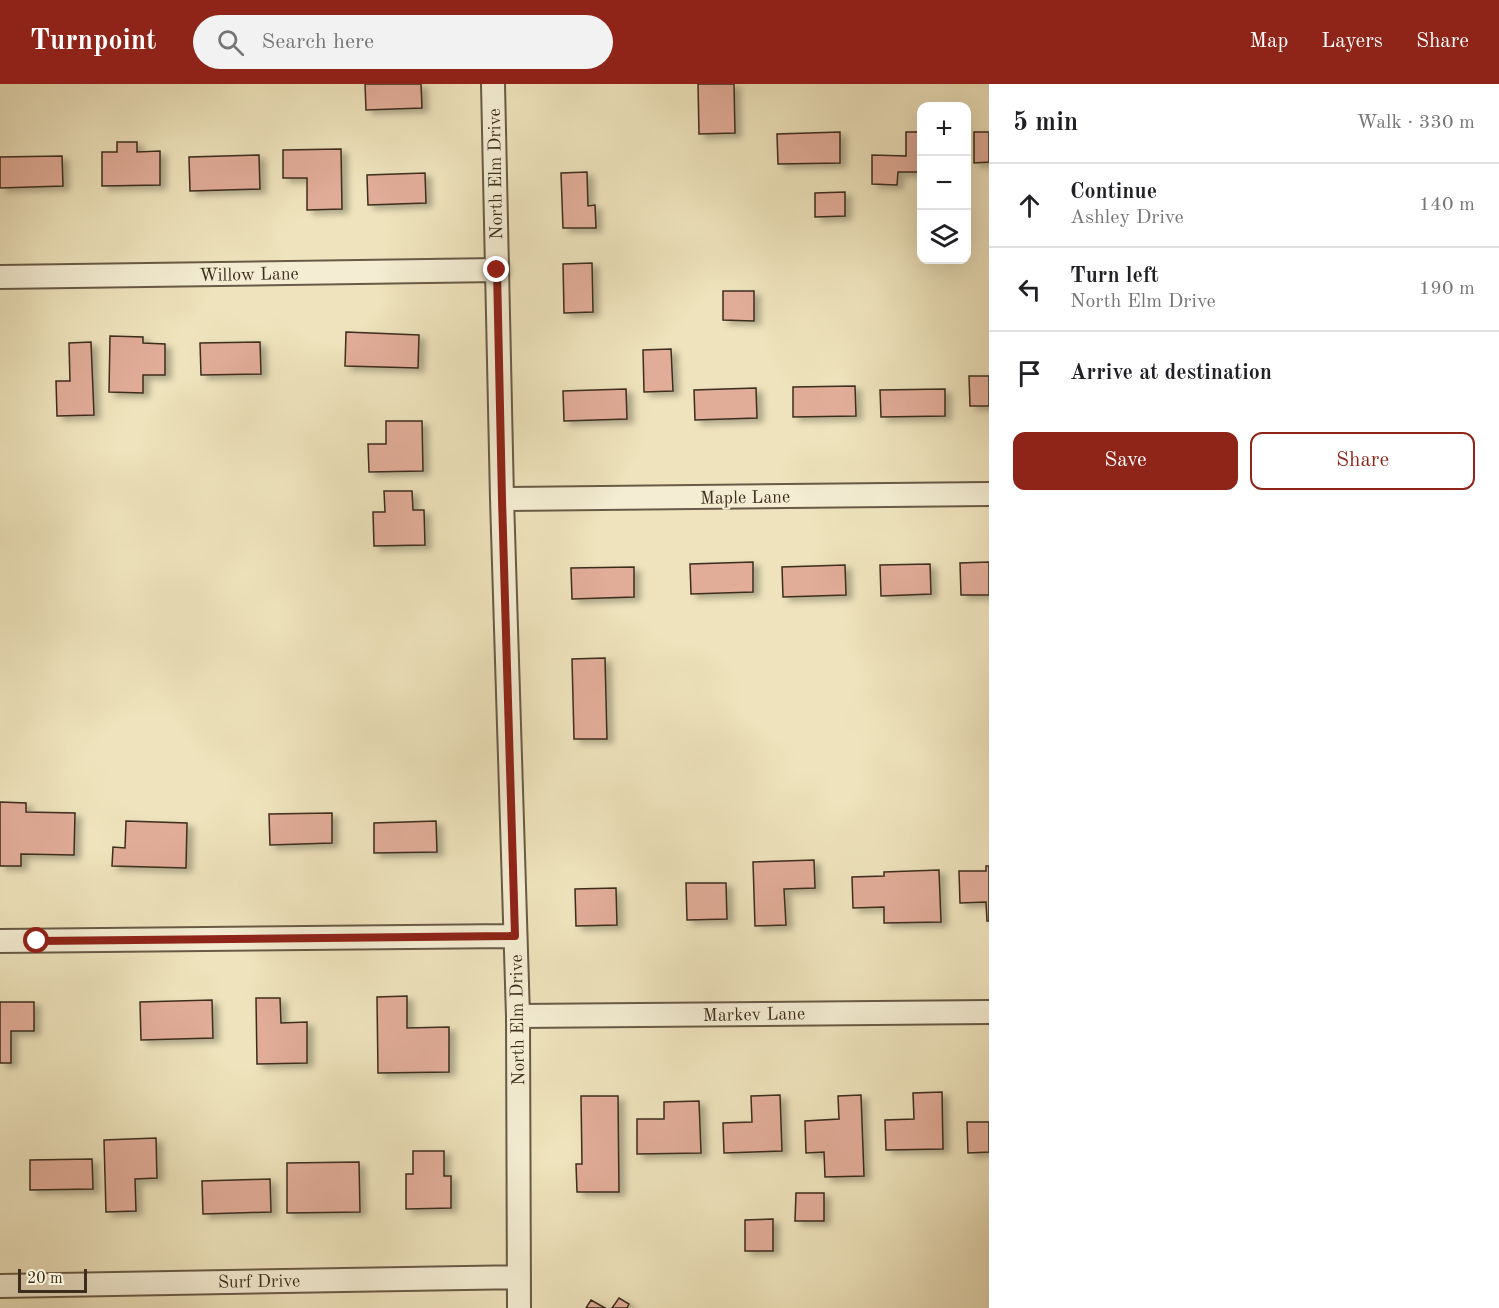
<!DOCTYPE html>
<meta charset="utf-8">
<style>
body{margin:0;font-family:"Old Standard TT",serif;background:#f2f2f2;color:#202124}
.controls{position:absolute;right:18px;top:18px;display:grid;overflow:hidden;border-radius:12px;box-shadow:0 6px 24px #0002}
.controls button{width:54px;height:54px;display:grid;place-items:center;padding:0;border:0;border-bottom:2px solid #e0e0e0;background:#fff;color:#202124;font:30px sans-serif}
.scale{position:absolute;left:18px;bottom:15px;width:69px;box-sizing:border-box;padding-left:6px;border:3px solid #3c2d1e;border-top:0;font-size:16px;line-height:21px;white-space:nowrap;color:#3c2d1e;-webkit-text-stroke:4px #f4edd3;paint-order:stroke}
.stop{position:absolute;width:18px;height:18px;margin:-14px;border:4px solid #8f2418;border-radius:50%;background:#fff}
.stop.end{background:#8f2418;border-color:#fff;box-shadow:0 2px 6px #0008}
.list{margin:0;padding:0;list-style:none}
h2{display:flex;justify-content:space-between;align-items:center;height:78px;margin:0;padding:0 24px;font-size:26px}
h2 small{font-size:20px;font-weight:400;color:#757577}
.list li{display:grid;grid-template-columns:39px 1fr auto;gap:18px;align-items:center;box-sizing:border-box;height:84px;padding:0 24px;border-top:2px solid #e0e0e0}
.list b{display:block;font-size:22px;white-space:nowrap}
.list p{margin:0;font-size:20px;white-space:nowrap;color:#757577}
.list em{font-size:20px;font-style:normal;color:#757577}
.actions{display:flex;gap:12px;padding:18px 24px}
.actions a{flex:1;padding:14px 0;border:2px solid #8f2418;border-radius:12px;text-align:center;font-size:21px;color:#8f2418}
.actions .main{background:#8f2418;color:#fff}
.icon{flex:none;width:33px;height:33px;fill:none;stroke:currentColor;stroke-width:2;stroke-linecap:round;stroke-linejoin:round}
.map{position:relative;flex:none;width:989px;height:1224px;overflow:hidden}
header{display:flex;align-items:center;gap:36px;box-sizing:border-box;height:84px;padding:0 30px;background:#8f2418;color:#fff}
header strong{font-size:28px}
nav{display:flex;gap:33px;margin-inline-start:auto;font-size:21px}
.search{width:420px;height:54px;background:#f2f2f2;display:flex;align-items:center;gap:15px;box-sizing:border-box;padding:0 21px;border-radius:33px;color:#757577;font-size:22px}
main{display:flex}
aside{flex:1;background:#fff}
.map>svg:first-child{display:block}
.building{fill:#e1ac98;stroke:#3c2d1e;stroke-width:1.5;filter:url(#shadow)}
.lines{fill:none;stroke-linecap:round;stroke-linejoin:round}
.minor-casing{stroke:#685a46;stroke-width:26}
.minor{stroke:#f4edd3;stroke-width:22}
.route{stroke:#8f2418;stroke-width:8}
.labels{text-anchor:middle;stroke-width:4.5;stroke-linejoin:round;paint-order:stroke}
.street-label{font-size:18px;fill:#3c2d1e;stroke:#f4edd3}
</style>
<header>
<strong>Turnpoint</strong>
<div class="search"><svg class="icon" aria-label="search" viewBox="0 0 24 24"><circle cx="10" cy="10" r="6"/><path d="M15 15l6 6"/></svg>Search here</div>
<nav><a>Map</a><a>Layers</a><a>Share</a></nav>
</header>
<main>
<div class="map">
<svg width="989" height="1224" viewBox="0 0 989 1224">
<defs>
<filter id="shadow"><feDropShadow dx="6" dy="4" stdDeviation="3" flood-color="#0004"/></filter>
</defs>
<rect width="100%" height="100%" fill="#eee3bc"/>
<filter id="stains"><feTurbulence type="fractalNoise" baseFrequency=".00333" numOctaves="4"/><feColorMatrix values="0 0 0 0 .2 0 0 0 0 .09 0 0 0 0 .02 0 0 0 .5 -.17"/></filter>
<radialGradient id="worn" r=".72"><stop offset=".6" stop-color="#630" stop-opacity="0"/><stop offset="1" stop-color="#630" stop-opacity=".3"/></radialGradient>
<!-- building -->
<path class="building" d="M 365,0 L 421,0 L 422,24 L 366,26 Z
M 698,0 L 734,0 L 735,49 L 699,50 Z
M 840,48 L 840,79 L 778,80 L 777,50 Z
M 906,48 L 922,48 L 922,88 L 898,88 L 897,101 L 872,100 L 872,71 L 906,72 Z
M 974,48 L 989,48 L 989,78 L 974,79 Z
M 117,58 L 137,58 L 137,68 L 160,67 L 160,101 L 102,102 L 102,68 L 117,68 Z
M 341,65 L 342,125 L 307,126 L 307,94 L 283,94 L 283,66 Z
M 259,71 L 260,105 L 190,107 L 189,73 Z
M 62,72 L 63,102 L 0,104 L 0,73 Z
M 587,88 L 588,122 L 595,121 L 596,144 L 563,144 L 561,89 Z
M 425,89 L 426,119 L 368,121 L 367,91 Z
M 845,108 L 845,132 L 815,133 L 815,109 Z
M 592,179 L 593,228 L 564,229 L 563,180 Z
M 723,207 L 754,207 L 754,237 L 723,236 Z
M 346,248 L 419,251 L 418,284 L 345,282 Z
M 110,252 L 143,253 L 143,259 L 165,260 L 165,291 L 143,291 L 143,309 L 109,308 Z
M 91,258 L 94,331 L 57,332 L 56,297 L 70,297 L 69,259 Z
M 260,258 L 261,290 L 201,291 L 200,259 Z
M 671,265 L 673,307 L 644,308 L 643,266 Z
M 969,292 L 989,292 L 989,322 L 970,322 Z
M 855,302 L 856,332 L 793,333 L 793,303 Z
M 756,304 L 757,334 L 695,336 L 694,306 Z
M 626,305 L 627,335 L 564,337 L 563,307 Z
M 945,305 L 945,332 L 881,333 L 880,306 Z
M 386,337 L 422,337 L 423,387 L 369,388 L 368,360 L 386,360 Z
M 384,407 L 412,407 L 413,426 L 424,426 L 425,461 L 374,462 L 373,428 L 385,428 Z
M 753,478 L 753,508 L 691,510 L 690,480 Z
M 989,478 L 989,511 L 961,511 L 960,479 Z
M 930,480 L 931,510 L 881,512 L 880,481 Z
M 845,481 L 846,511 L 783,513 L 782,483 Z
M 634,483 L 634,513 L 572,515 L 571,484 Z
M 605,574 L 607,655 L 574,655 L 572,575 Z
M 0,718 L 26,719 L 26,728 L 75,729 L 74,771 L 21,770 L 21,782 L 0,782 Z
M 332,729 L 332,759 L 270,761 L 269,730 Z
M 126,737 L 187,739 L 186,784 L 112,782 L 113,763 L 125,764 Z
M 436,737 L 437,768 L 374,769 L 374,739 Z
M 814,776 L 815,804 L 784,805 L 786,841 L 755,842 L 753,778 Z
M 986,782 L 989,782 L 989,837 L 987,837 L 986,818 L 960,819 L 959,787 L 986,787 Z
M 939,786 L 941,838 L 884,839 L 884,823 L 853,824 L 852,793 L 884,792 L 884,788 Z
M 686,799 L 726,799 L 727,835 L 687,836 Z
M 616,804 L 617,841 L 576,842 L 575,805 Z
M 407,912 L 407,944 L 449,943 L 449,988 L 378,989 L 377,913 Z
M 256,914 L 280,914 L 281,939 L 307,938 L 307,979 L 257,980 Z
M 212,916 L 213,954 L 141,956 L 140,918 Z
M 0,918 L 34,918 L 34,947 L 11,947 L 11,979 L 0,979 Z
M 942,1008 L 943,1065 L 886,1066 L 885,1036 L 914,1035 L 913,1009 Z
M 780,1011 L 782,1067 L 724,1069 L 723,1039 L 752,1038 L 751,1012 Z
M 861,1011 L 864,1092 L 825,1093 L 824,1068 L 806,1069 L 805,1037 L 839,1035 L 838,1012 Z
M 581,1012 L 618,1012 L 619,1108 L 577,1108 L 576,1080 L 582,1080 Z
M 699,1017 L 701,1069 L 637,1070 L 637,1035 L 664,1035 L 664,1018 Z
M 967,1038 L 989,1038 L 989,1068 L 968,1069 Z
M 156,1054 L 157,1094 L 135,1095 L 136,1127 L 106,1128 L 104,1056 Z
M 413,1067 L 444,1067 L 444,1092 L 451,1092 L 451,1124 L 406,1125 L 406,1090 L 413,1090 Z
M 92,1075 L 93,1105 L 30,1106 L 30,1076 Z
M 359,1078 L 360,1128 L 287,1129 L 287,1079 Z
M 270,1095 L 271,1128 L 203,1130 L 202,1097 Z
M 796,1109 L 824,1109 L 824,1137 L 795,1137 Z
M 773,1135 L 773,1167 L 745,1167 L 745,1136 Z
M 619,1214 L 629,1220 L 627,1224 L 612,1224 Z
M 591,1216 L 605,1224 L 586,1224 Z"/>
<g class="lines">
<defs>
<path id="minor" d="M 493,0 L 502,415 L 518,932 L 519,1224
M 0,193 L 497,186
M 502,415 L 989,410
M 0,857 L 515,852
M 518,932 L 989,928
M 0,1202 L 518,1193"/>
</defs>
<!-- minor casing -->
<use href="#minor" class="minor-casing"/>
<!-- minor -->
<use href="#minor" class="minor"/>
</g>
<g class="lines">
<!-- route -->
<path class="route" d="M 37,857 L 515,852 L 502,415 L 497,186"/>
</g>
<g class="labels">
<!-- street labels -->
<g class="street-label">
<text transform="translate(495 90) rotate(-91)" y="6">North Elm Drive</text>
<text transform="translate(249 190) rotate(-1)" y="6">Willow Lane</text>
<text transform="translate(745 413) rotate(-1)" y="6">Maple Lane</text>
<text transform="translate(754 930) rotate(-1)" y="6">Markev Lane</text>
<text transform="translate(517 936) rotate(-91)" y="6">North Elm Drive</text>
<text transform="translate(259 1197) rotate(-1)" y="6">Surf Drive</text>
</g>
</g>
<rect width="100%" height="100%" filter="url(#stains)"/>
<rect width="100%" height="100%" fill="url(#worn)"/>
</svg>
<div class="controls">
<button>+</button>
<button>−</button>
<button><svg class="icon" aria-label="layers" viewBox="0 0 24 24"><path d="M12 4l9 5-9 5-9-5zM3 14l9 5 9-5"/></svg></button>
</div>
<div class="scale">20 m</div>
<div class="stop" style="left:37px;top:857px"></div>
<div class="stop end" style="left:497px;top:186px"></div>
</div>
<aside>
<h2>5 min<small>Walk · 330 m</small></h2>
<ul class="list">
<li><svg class="icon" aria-label="ahead" viewBox="0 0 24 24"><path d="M12 20V5M6 11l6-6 6 6"/></svg><div><b>Continue</b><p>Ashley Drive</p></div><em>140 m</em></li>
<li><svg class="icon" aria-label="left" viewBox="0 0 24 24"><path d="M17 20v-9H6M10 6l-5 5 5 5"/></svg><div><b>Turn left</b><p>North Elm Drive</p></div><em>190 m</em></li>
<li><svg class="icon" aria-label="arrive" viewBox="0 0 24 24"><path d="M6 21V4h12l-3 4 3 4H6"/></svg><div><b>Arrive at destination</b></div></li>
</ul>
<div class="actions"><a class="main">Save</a><a>Share</a></div>
</aside>
</main>
